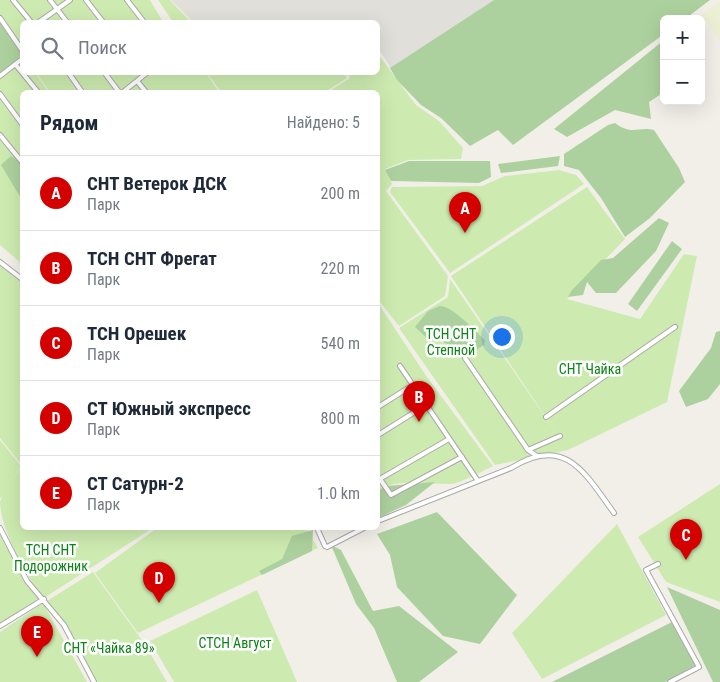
<!DOCTYPE html>
<html lang="ru">
<meta charset="utf-8">
<style>
body{margin:0;font-family:"Roboto Condensed",sans-serif;background:#f6f6f7;color:#1f2937}
.controls{position:absolute;right:15px;top:15px;display:grid;overflow:hidden;border-radius:8px;box-shadow:0 5px 20px #0002}
.controls button{width:45px;height:45px;display:grid;place-items:center;padding:0;border:0;border-bottom:1px solid #e0e1e3;background:#fff;color:#1f2937;font:25px sans-serif}
.you{position:absolute;left:501px;top:336px;width:18px;height:18px;margin:-12px;border:4px solid #fff;border-radius:50%;background:#1a73e8;box-shadow:0 0 0 8px #1a73e833}
.badge{display:grid;place-items:center;width:32px;height:32px;border-radius:50%;background:#d40000;color:#fff;font-size:16px;font-weight:700}
.pin{position:absolute;translate:-50% -41px;filter:drop-shadow(0 1px 2px #0008)}
.pin::after{content:'';position:absolute;top:26px;width:18px;height:15px;background:inherit;clip-path:polygon(0 0,100% 0,50% 100%)}
.list{margin:0;padding:0;list-style:none}
h2{display:flex;justify-content:space-between;align-items:center;height:65px;margin:0;padding:0 20px;font-size:21px}
h2 small{font-size:16px;font-weight:400;color:#747a83}
.list li{display:grid;grid-template-columns:32px 1fr auto;gap:15px;align-items:center;box-sizing:border-box;height:75px;padding:0 20px;border-top:1px solid #e0e1e3}
.list b{display:block;font-size:19px;white-space:nowrap}
.list p{margin:0;font-size:16px;white-space:nowrap;color:#747a83}
.list em{font-size:16px;font-style:normal;color:#747a83}
.icon{flex:none;width:28px;height:28px;fill:none;stroke:currentColor;stroke-width:2;stroke-linecap:round;stroke-linejoin:round}
.map{position:relative;flex:none;width:720px;height:682px;overflow:hidden}
.search{position:absolute;background:#fff;box-shadow:0 5px 20px #0002;left:20px;top:20px;width:360px;height:55px;display:flex;align-items:center;gap:12px;box-sizing:border-box;padding:0 18px;border-radius:8px;color:#747a83;font-size:19px}
.panel{position:absolute;background:#fff;box-shadow:0 5px 20px #0002;left:20px;top:90px;width:360px;height:440px;border-radius:8px}
.map>svg:first-child{display:block}
.airport{fill:#e1dfda}
.farmland{fill:#eef0d5}
.grass{fill:#cdebb0}
.forest{fill:#add19e}
.lines{fill:none;stroke-linecap:round;stroke-linejoin:round}
.minor-casing{stroke:#a9a9a9;stroke-width:6}
.minor{stroke:#fff;stroke-width:4}
.labels{text-anchor:middle;stroke-width:5;stroke-linejoin:round;paint-order:stroke}
.park-label{font-size:14px;fill:#0c8416;stroke:#fff}
</style>
<div class="map">
<svg width="720" height="682" viewBox="0 0 720 682">
<rect width="100%" height="100%" fill="#f2efe9"/>
<!-- airport -->
<path class="airport" d="M 171,0 L 494,0 L 391,68 L 378,48 L 378,22 L 193,22 Z"/>
<!-- farmland -->
<path class="farmland" d="M 720,1 L 720,41 L 701,15 Z"/>
<!-- grass -->
<path class="grass" d="M 0,0 L 150,0 L 163,22 L 22,22 L 22,57 L 0,73 Z
M 158,0 L 170,0 L 191,22 L 173,22 Z
M 378,54 L 416,105 L 439,121 L 463,148 L 461,159 L 408,160 L 385,169 L 392,184 L 386,191 L 448,276 L 445,296 L 399,326 L 380,302 L 378,302 L 378,92 L 328,92 L 350,78 L 348,73 L 378,72 Z
M 22,62 L 22,72 L 35,73 L 49,92 L 22,92 L 22,264 L 0,245 L 0,77 Z
M 150,72 L 206,73 L 219,92 L 125,92 Z
M 36,73 L 144,73 L 119,92 L 50,92 Z
M 344,73 L 347,78 L 325,92 L 221,92 L 207,73 Z
M 559,170 L 576,175 L 584,184 L 450,273 L 390,192 L 392,187 L 482,186 L 505,176 Z
M 587,187 L 625,239 L 567,299 L 640,319 L 684,254 L 697,256 L 667,402 L 568,450 L 495,465 L 399,328 L 448,297 L 450,279 L 559,437 L 451,276 Z
M 0,263 L 22,278 L 21,464 L 0,438 Z
M 378,303 L 427,377 L 493,466 C 482,471 460,484 450,484 C 426,484 400,479 378,489 Z
M 0,440 L 21,466 L 0,499 Z
M 22,465 L 22,528 L 153,528 L 44,598 C 27,579 0,528 0,502 C 3,490 16,476 22,465 Z
M 720,484 L 720,602 L 666,582 L 638,537 Z
M 617,524 L 666,615 L 542,679 L 512,633 Z
M 157,528 L 306,528 L 318,548 L 138,633 L 95,573 Z
M 0,529 L 27,581 L 42,599 L 0,629 Z
M 93,572 L 146,646 L 167,682 L 94,682 L 47,601 Z
M 257,590 L 297,682 L 174,682 L 150,641 Z
M 43,603 L 87,682 L 0,682 L 0,632 Z"/>
<!-- forest -->
<path class="forest" d="M 494,0 L 710,0 L 685,19 L 664,19 L 664,34 L 513,145 L 498,130 L 470,146 L 441,118 L 421,105 L 397,80 L 390,68 Z
M 0,23 L 22,55 L 0,73 Z
M 664,40 L 664,92 L 649,102 L 651,119 L 615,110 L 567,137 L 554,129 Z
M 615,123 C 633,136 637,126 654,130 L 679,168 L 685,182 L 650,218 L 625,237 L 601,198 L 579,170 L 564,166 L 564,154 L 608,125 Z
M 11,156 L 22,162 L 22,200 L 1,165 Z
M 560,156 L 558,166 L 501,173 L 498,164 Z
M 409,161 L 490,161 L 491,177 L 479,183 L 391,181 L 385,170 Z
M 659,218 L 669,223 L 656,251 L 616,293 L 596,293 L 587,282 L 583,295 L 568,297 L 572,290 L 601,260 L 613,258 Z
M 672,241 L 682,249 L 637,311 L 628,304 Z
M 439,306 C 452,305 475,331 485,340 L 484,345 L 470,354 L 467,345 L 463,344 L 453,347 L 439,340 L 440,332 L 438,329 L 433,332 L 431,342 L 415,327 L 428,311 Z
M 720,331 L 720,384 L 708,399 L 686,407 L 679,391 L 711,348 L 716,332 Z
M 435,482 L 406,505 L 378,518 L 378,490 L 387,486 Z
M 437,512 L 517,595 L 480,644 L 443,636 L 397,587 L 390,555 L 377,534 Z
M 313,530 L 312,551 L 262,575 L 259,571 L 282,559 L 292,536 Z
M 331,545 L 341,550 L 373,611 L 399,606 L 458,652 L 419,682 L 397,682 L 374,628 L 356,604 Z
M 667,587 L 720,610 L 720,682 L 713,682 Z
M 676,620 L 698,664 L 665,682 L 552,682 Z"/>
<g class="lines">
<defs>
<path id="minor" d="M 13,0 L 31,22
M 50,0 L 67,22
M 86,0 L 103,22
M 127,0 L 144,22
M 0,18 L 22,50
M 39,22 L 70,0
M 15,64 L 38,92
M 68,72 L 82,92
M 104,72 L 119,92
M 0,76 L 22,59
M 137,81 L 146,92
M 123,92 L 148,72
M 0,94 L 22,124
M 0,135 L 22,162
M 0,262 L 22,279
M 465,358 L 528,450 L 537,456
M 400,366 L 478,481
M 378,407 L 413,385
M 546,417 L 675,327
M 378,435 L 426,405
M 528,450 L 560,436
M 380,479 L 391,495 L 462,457
M 378,480 L 449,439
M 378,521 L 511,468 C 565,434 585,473 614,513
M 0,528 L 27,581 L 64,625 L 94,682
M 317,528 L 325,546
M 327,547 L 364,528
M 658,564 L 646,570 L 699,667 L 670,682
M 0,626 L 44,599"/>
</defs>
<!-- minor casing -->
<use href="#minor" class="minor-casing"/>
<!-- minor -->
<use href="#minor" class="minor"/>
</g>
<g class="labels">
<!-- park labels -->
<g class="park-label">
<text x="451" y="339">ТСН СНТ<tspan x="451" dy="16">Степной</tspan></text>
<text x="590" y="374">СНТ Чайка</text>
<text x="51" y="555">ТСН СНТ<tspan x="51" dy="16">Подорожник</tspan></text>
<text x="235" y="648">СТСН Август</text>
<text x="109" y="653">СНТ «Чайка 89»</text>
</g>
</g>
</svg>
<div class="controls">
<button>+</button>
<button>−</button>
</div>
<div class="you"></div>
<div class="pin badge" style="left:465px;top:233px">A</div>
<div class="pin badge" style="left:419px;top:422px">B</div>
<div class="pin badge" style="left:686px;top:560px">C</div>
<div class="pin badge" style="left:159px;top:603px">D</div>
<div class="pin badge" style="left:37px;top:657px">E</div>
<div class="search"><svg class="icon" aria-label="search" viewBox="0 0 24 24"><circle cx="10" cy="10" r="6"/><path d="M15 15l6 6"/></svg>Поиск</div>
<section class="panel">
<h2>Рядом<small>Найдено: 5</small></h2>
<ul class="list">
<li><span class="badge">A</span><div><b>СНТ Ветерок ДСК</b><p>Парк</p></div><em>200 m</em></li>
<li><span class="badge">B</span><div><b>ТСН СНТ Фрегат</b><p>Парк</p></div><em>220 m</em></li>
<li><span class="badge">C</span><div><b>ТСН Орешек</b><p>Парк</p></div><em>540 m</em></li>
<li><span class="badge">D</span><div><b>СТ Южный экспресс</b><p>Парк</p></div><em>800 m</em></li>
<li><span class="badge">E</span><div><b>СТ Сатурн-2</b><p>Парк</p></div><em>1.0 km</em></li>
</ul>
</section>
</div>
